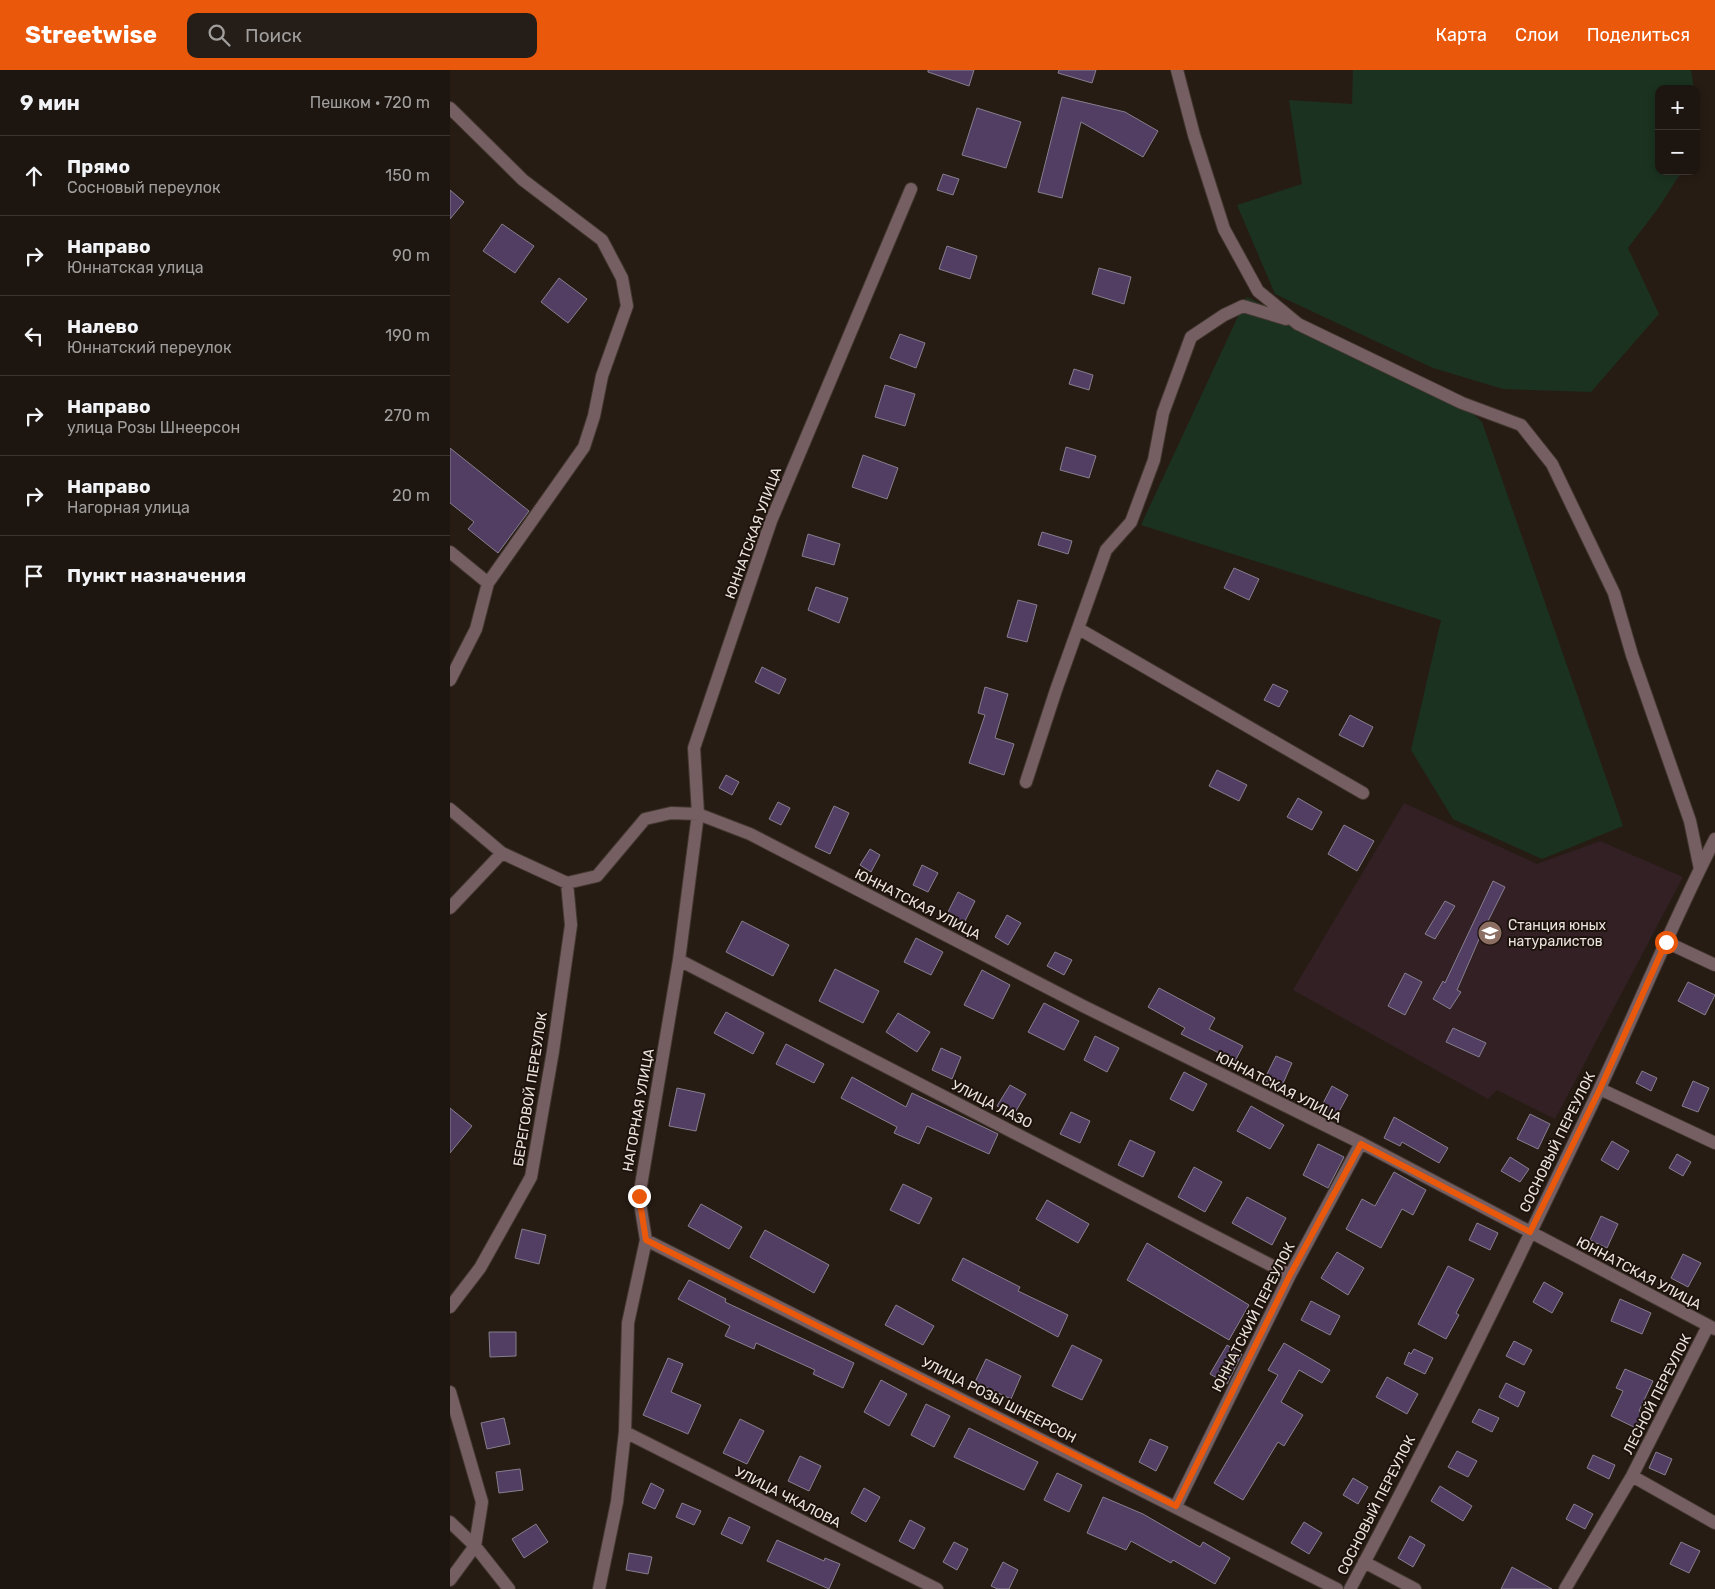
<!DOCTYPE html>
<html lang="ru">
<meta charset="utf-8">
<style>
body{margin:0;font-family:Rubik,sans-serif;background:#251e18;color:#f1f3f6}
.controls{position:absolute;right:15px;top:15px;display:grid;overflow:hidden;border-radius:10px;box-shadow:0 2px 8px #0003}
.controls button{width:45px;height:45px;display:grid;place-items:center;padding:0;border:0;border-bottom:1px solid #3b342f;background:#1d150f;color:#f1f3f6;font:25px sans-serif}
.stop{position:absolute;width:15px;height:15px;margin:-11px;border:4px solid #ea580c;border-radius:50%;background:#fff}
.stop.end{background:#ea580c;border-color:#fff;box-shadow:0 1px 5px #0008}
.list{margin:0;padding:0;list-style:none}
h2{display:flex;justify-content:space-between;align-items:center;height:65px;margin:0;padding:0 20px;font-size:21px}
h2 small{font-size:16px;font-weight:400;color:#a09f9e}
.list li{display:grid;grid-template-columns:32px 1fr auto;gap:15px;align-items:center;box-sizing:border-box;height:80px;padding:0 20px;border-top:1px solid #3b342f}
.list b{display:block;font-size:19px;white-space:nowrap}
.list p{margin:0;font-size:16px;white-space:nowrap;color:#a09f9e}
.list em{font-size:16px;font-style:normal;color:#a09f9e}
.icon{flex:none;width:28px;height:28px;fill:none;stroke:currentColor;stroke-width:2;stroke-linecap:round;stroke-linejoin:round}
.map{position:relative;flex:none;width:1265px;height:1519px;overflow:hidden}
header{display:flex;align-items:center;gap:30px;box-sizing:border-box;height:70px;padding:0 25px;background:#ea580c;color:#fff}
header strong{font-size:24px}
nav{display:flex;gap:28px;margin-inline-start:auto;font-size:18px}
.search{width:350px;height:45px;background:#251e18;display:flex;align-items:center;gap:12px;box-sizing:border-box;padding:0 18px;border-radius:10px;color:#a09f9e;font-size:19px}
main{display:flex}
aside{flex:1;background:#1d150f}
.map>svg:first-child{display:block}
.education{fill:#322024}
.green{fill:#1b3220}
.building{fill:#523d63;stroke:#867f8d}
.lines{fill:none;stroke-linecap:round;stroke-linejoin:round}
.street-casing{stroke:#433830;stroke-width:14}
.street{stroke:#765f63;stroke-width:12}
.route{stroke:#ea580c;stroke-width:6}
.labels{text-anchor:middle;stroke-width:4;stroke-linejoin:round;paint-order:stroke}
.street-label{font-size:14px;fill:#ece4df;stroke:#1d130c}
.poi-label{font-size:14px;fill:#ece4df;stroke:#1d130c;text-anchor:start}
</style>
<header>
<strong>Streetwise</strong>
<div class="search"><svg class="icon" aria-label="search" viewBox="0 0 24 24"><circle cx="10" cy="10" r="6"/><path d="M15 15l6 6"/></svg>Поиск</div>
<nav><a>Карта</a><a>Слои</a><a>Поделиться</a></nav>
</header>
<main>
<aside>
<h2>9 мин<small>Пешком · 720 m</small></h2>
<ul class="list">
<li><svg class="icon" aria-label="ahead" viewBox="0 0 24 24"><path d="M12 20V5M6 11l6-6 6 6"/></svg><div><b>Прямо</b><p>Сосновый переулок</p></div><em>150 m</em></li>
<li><svg class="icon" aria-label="right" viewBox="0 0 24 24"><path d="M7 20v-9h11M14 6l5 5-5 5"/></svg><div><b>Направо</b><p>Юннатская улица</p></div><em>90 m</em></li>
<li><svg class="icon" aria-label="left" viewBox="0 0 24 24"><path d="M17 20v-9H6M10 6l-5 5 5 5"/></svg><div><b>Налево</b><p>Юннатский переулок</p></div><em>190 m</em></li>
<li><svg class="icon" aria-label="right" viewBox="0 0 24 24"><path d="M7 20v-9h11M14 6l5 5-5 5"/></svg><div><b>Направо</b><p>улица Розы Шнеерсон</p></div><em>270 m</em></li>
<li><svg class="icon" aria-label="right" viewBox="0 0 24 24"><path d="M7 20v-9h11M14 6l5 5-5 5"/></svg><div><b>Направо</b><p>Нагорная улица</p></div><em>20 m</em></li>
<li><svg class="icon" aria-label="arrive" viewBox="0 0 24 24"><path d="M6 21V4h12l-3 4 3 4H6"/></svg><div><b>Пункт назначения</b></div></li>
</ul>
</aside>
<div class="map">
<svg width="1265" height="1519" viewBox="0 0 1265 1519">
<rect width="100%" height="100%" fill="#271c14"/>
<!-- education -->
<path class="education" d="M 954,733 L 1087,794 L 1150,771 L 1233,807 L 1105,1049 L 1047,1020 L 1038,1029 L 843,920 Z"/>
<!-- green -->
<path class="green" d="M 903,0 L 1241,0 L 1244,19 L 1209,19 L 1209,101 L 1232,101 L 1209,137 L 1178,178 L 1209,244 L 1141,322 L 1053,319 L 983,298 L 825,224 L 787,135 L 852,114 L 839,30 L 902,34 Z
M 797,227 L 1012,333 L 1032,352 L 1173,756 L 1092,789 L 1003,749 L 961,680 L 991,550 L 691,455 Z"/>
<!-- building -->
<path class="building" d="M 478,0 L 524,0 L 519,16 L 478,2 Z
M 609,0 L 646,0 L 642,13 L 608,3 Z
M 612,27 L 675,42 L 708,61 L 693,87 L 631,52 L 612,128 L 588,122 Z
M 527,38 L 571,52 L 556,98 L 512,85 Z
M 493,104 L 509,109 L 503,125 L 487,120 Z
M 0,120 L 14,132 L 0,149 Z
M 52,154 L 84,176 L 65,203 L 33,181 Z
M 497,176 L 527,186 L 520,209 L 489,199 Z
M 649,198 L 681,207 L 674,234 L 642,224 Z
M 109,208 L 137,229 L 118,253 L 91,232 Z
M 450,264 L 475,273 L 466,298 L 440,288 Z
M 624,299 L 643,305 L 639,320 L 619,314 Z
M 435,315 L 465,324 L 455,356 L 425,347 Z
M 616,377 L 646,386 L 639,408 L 610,400 Z
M 0,378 L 79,441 L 48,483 L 18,459 L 24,452 L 0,433 Z
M 413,385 L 448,398 L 437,429 L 402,417 Z
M 592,462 L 622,471 L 618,484 L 588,475 Z
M 358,464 L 390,474 L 384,495 L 352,486 Z
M 784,498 L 809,509 L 799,530 L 774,518 Z
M 366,517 L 398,528 L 389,553 L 358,540 Z
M 568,530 L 587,535 L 577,572 L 557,567 Z
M 312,597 L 336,609 L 329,624 L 305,612 Z
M 823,614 L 838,621 L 829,637 L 814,630 Z
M 535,617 L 558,624 L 545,668 L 564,674 L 554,705 L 519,693 L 535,645 L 528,643 Z
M 900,645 L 923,657 L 913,677 L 889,665 Z
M 767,700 L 797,715 L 789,731 L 759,716 Z
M 276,705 L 289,712 L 282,725 L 269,718 Z
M 848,728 L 872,742 L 862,760 L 837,747 Z
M 328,732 L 340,738 L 331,755 L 319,749 Z
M 384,736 L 399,743 L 380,784 L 365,777 Z
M 894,755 L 924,771 L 907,801 L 878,784 Z
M 420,779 L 430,785 L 421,802 L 410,795 Z
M 472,795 L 488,803 L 478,822 L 463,815 Z
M 1043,811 L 1055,817 L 1030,867 L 1007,920 L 1011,922 L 1000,939 L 983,929 L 993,911 L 995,913 Z
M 508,822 L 525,831 L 512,857 L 495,848 Z
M 995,831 L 1005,836 L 985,869 L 975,864 Z
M 557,845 L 571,853 L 558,875 L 545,867 Z
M 292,851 L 339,875 L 323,906 L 276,882 Z
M 466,868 L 493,882 L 481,905 L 454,892 Z
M 605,882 L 622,890 L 614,905 L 597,896 Z
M 385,899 L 429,921 L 413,953 L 369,931 Z
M 532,900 L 560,915 L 543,949 L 514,935 Z
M 955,903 L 972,912 L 955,945 L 938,936 Z
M 1238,912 L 1265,925 L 1255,945 L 1228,931 Z
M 709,918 L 765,948 L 759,959 L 793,976 L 785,991 L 731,964 L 735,958 L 698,937 Z
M 594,933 L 629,951 L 614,980 L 578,962 Z
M 276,942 L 314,963 L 303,984 L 264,963 Z
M 448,943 L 480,962 L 467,982 L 436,962 Z
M 1003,958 L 1036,973 L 1029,987 L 996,972 Z
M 645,966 L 669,978 L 657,1002 L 634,990 Z
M 336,974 L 374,994 L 364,1013 L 326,994 Z
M 491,978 L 511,987 L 502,1009 L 482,1000 Z
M 826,986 L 842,993 L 831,1018 L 814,1010 Z
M 1192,1001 L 1207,1008 L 1201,1021 L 1186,1013 Z
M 734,1002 L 757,1014 L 743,1041 L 720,1029 Z
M 402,1007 L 456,1037 L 462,1023 L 548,1064 L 539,1084 L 477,1056 L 469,1074 L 444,1063 L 447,1057 L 391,1028 Z
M 1243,1011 L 1259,1018 L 1248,1042 L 1232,1036 Z
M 560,1015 L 576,1024 L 563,1046 L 547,1036 Z
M 882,1016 L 898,1025 L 885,1049 L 869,1041 Z
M 227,1018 L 255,1024 L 246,1061 L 219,1056 Z
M 801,1036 L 834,1055 L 820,1079 L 787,1061 Z
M 0,1038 L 22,1056 L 0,1083 Z
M 621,1042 L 640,1051 L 630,1073 L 610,1064 Z
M 1080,1044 L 1100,1054 L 1088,1079 L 1067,1069 Z
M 944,1047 L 998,1078 L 989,1093 L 952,1072 L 950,1076 L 934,1068 Z
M 680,1070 L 705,1082 L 693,1107 L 668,1095 Z
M 1162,1071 L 1179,1081 L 1168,1100 L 1151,1090 Z
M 868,1074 L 894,1087 L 878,1118 L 853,1105 Z
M 1227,1084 L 1241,1092 L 1233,1106 L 1219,1098 Z
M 1060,1087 L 1079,1099 L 1070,1112 L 1051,1101 Z
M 744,1097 L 772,1112 L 755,1142 L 728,1127 Z
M 944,1102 L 976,1120 L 963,1145 L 952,1139 L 931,1178 L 896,1159 L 912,1129 L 925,1136 Z
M 453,1114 L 482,1128 L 469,1154 L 440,1140 Z
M 797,1127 L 836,1148 L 822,1175 L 782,1153 Z
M 597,1130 L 639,1154 L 628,1173 L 586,1149 Z
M 251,1134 L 292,1157 L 279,1179 L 238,1156 Z
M 1151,1146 L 1168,1154 L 1157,1178 L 1140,1170 Z
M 1027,1153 L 1048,1163 L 1040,1180 L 1019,1170 Z
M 72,1159 L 96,1165 L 89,1194 L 65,1188 Z
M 315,1160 L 379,1195 L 364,1223 L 300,1187 Z
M 697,1173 L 799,1235 L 779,1270 L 677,1210 Z
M 887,1182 L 914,1198 L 898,1225 L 871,1208 Z
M 1233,1184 L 1251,1193 L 1238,1217 L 1221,1208 Z
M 513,1188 L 570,1217 L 568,1221 L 618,1245 L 608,1267 L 502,1210 Z
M 998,1196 L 1024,1209 L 1006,1243 L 1009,1245 L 996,1269 L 968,1254 Z
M 239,1210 L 276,1229 L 275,1232 L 404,1293 L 393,1318 L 363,1304 L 365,1300 L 306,1273 L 304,1279 L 275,1266 L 280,1256 L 228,1229 Z
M 1094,1212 L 1113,1223 L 1102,1243 L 1083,1232 Z
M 1170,1229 L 1201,1243 L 1192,1264 L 1161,1251 Z
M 861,1231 L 890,1246 L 880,1265 L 851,1250 Z
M 446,1235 L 484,1256 L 473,1275 L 435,1255 Z
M 39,1262 L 66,1262 L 66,1286 L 40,1287 Z
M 1064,1271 L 1082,1280 L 1074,1295 L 1056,1286 Z
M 834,1273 L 880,1300 L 872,1313 L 849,1300 L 831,1332 L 853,1345 L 834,1376 L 828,1372 L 793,1430 L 764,1413 L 828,1305 L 818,1300 Z
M 622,1275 L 652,1290 L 632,1330 L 602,1316 Z
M 777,1275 L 792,1284 L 777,1314 L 760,1304 Z
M 964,1279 L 983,1288 L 975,1304 L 954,1294 L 959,1282 L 961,1284 Z
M 218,1288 L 233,1294 L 221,1322 L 251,1335 L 238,1364 L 193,1345 Z
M 536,1289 L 571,1306 L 561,1329 L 525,1312 Z
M 1175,1299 L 1203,1311 L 1189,1341 L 1195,1344 L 1188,1359 L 1161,1346 L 1173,1321 L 1166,1318 Z
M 937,1307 L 968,1324 L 957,1344 L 926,1327 Z
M 431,1310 L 457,1324 L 439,1356 L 414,1342 Z
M 1056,1313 L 1075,1322 L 1068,1337 L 1049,1327 Z
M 476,1334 L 500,1346 L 484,1377 L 461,1365 Z
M 1029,1339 L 1049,1348 L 1042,1362 L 1022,1352 Z
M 54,1348 L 60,1374 L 37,1379 L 31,1353 Z
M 290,1349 L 314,1361 L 297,1394 L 273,1383 Z
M 519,1358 L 588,1392 L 574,1420 L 504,1387 Z
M 700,1369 L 718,1377 L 706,1401 L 689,1392 Z
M 1007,1381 L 1027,1391 L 1018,1407 L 998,1397 Z
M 1206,1382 L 1222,1389 L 1215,1405 L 1199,1398 Z
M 1143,1385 L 1165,1395 L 1159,1409 L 1137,1398 Z
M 350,1386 L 371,1396 L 359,1421 L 338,1411 Z
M 70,1399 L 73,1420 L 49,1423 L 46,1402 Z
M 607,1403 L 632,1415 L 619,1442 L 594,1430 Z
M 903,1408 L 918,1417 L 908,1434 L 893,1425 Z
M 201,1413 L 214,1420 L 205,1439 L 192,1433 Z
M 990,1416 L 1022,1436 L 1013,1451 L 981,1431 Z
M 414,1418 L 430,1427 L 416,1452 L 401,1443 Z
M 653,1427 L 693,1444 L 750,1477 L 753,1472 L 780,1488 L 765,1514 L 723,1490 L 721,1493 L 681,1471 L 676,1480 L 637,1463 Z
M 232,1433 L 251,1441 L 244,1455 L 226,1447 Z
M 1124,1434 L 1143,1444 L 1135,1459 L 1116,1449 Z
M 279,1447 L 300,1457 L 292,1474 L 271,1464 Z
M 460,1450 L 475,1458 L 464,1479 L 449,1471 Z
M 854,1452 L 872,1463 L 859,1484 L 841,1473 Z
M 86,1454 L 98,1472 L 74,1488 L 62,1469 Z
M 960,1466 L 975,1475 L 963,1497 L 948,1488 Z
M 327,1470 L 374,1491 L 375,1488 L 390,1494 L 379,1519 L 317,1491 Z
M 504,1472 L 518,1479 L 507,1500 L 493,1492 Z
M 1231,1472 L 1250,1481 L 1239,1503 L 1220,1494 Z
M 179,1483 L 202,1487 L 198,1504 L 176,1500 Z
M 553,1492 L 568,1500 L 559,1519 L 548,1519 L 541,1516 Z
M 1062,1497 L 1102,1519 L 1051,1519 Z"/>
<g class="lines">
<defs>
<path id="street" d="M 727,0 L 744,65 L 774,159 L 808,221 L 848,254 L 1012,333 L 1071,355 L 1102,394 L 1164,523 L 1182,585 L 1240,751 L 1250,799
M 0,38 L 73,110 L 152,170 L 172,208 L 177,236 L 152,306 L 144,346 L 134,377 L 38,513 L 26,559 L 0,610
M 461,119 L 321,451 L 244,678 L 248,744 L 300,764 L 633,936 L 911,1073 L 1265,1259
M 0,482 L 38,513
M 629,559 L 913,723
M 576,712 L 606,620 L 656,480 L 681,452 L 704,390 L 713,343 L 741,267 L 774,245 L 793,236 L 836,249
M 0,739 L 52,783 L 117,813 L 147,806 L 195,749 L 221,743 L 248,744 L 229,890 L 189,1127 L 196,1170 L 178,1253 L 175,1362 L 167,1432 L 149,1519
M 0,838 L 52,783
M 1216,872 L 1265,895
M 229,890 L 840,1205
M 1150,1019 L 1265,1073
M 196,1170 L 887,1519
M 0,1237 L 30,1198 L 81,1107 L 103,981 L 121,855 L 117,813
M 0,1322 L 32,1432 L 25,1476 L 0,1510
M 175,1362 L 487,1519
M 1182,1406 L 1265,1453
M 726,1436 L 840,1205 L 911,1073
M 0,1452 L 25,1476 L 59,1519
M 914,1492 L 965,1519
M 900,1519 C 988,1356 1069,1188 1149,1020 C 1188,937 1223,851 1265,769
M 1115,1519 L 1182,1406 L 1258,1256"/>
</defs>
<!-- street casing -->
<use href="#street" class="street-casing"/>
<!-- street -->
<use href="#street" class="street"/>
</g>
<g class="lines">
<!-- route -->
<path class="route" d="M 189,1126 L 196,1170 L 726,1436 L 840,1205 L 911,1074 L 1080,1162 L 1150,1019 L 1216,872"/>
</g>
<!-- icons -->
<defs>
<symbol id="school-disc" viewBox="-11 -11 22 22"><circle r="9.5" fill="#8d6e63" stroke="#1d130c"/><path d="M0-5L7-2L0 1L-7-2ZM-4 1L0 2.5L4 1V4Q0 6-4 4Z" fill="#fff"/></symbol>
</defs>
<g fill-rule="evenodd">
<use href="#school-disc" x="1026" y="849" width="28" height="28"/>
</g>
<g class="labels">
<!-- street labels -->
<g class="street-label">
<text transform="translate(303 463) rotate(-70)" y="5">ЮННАТСКАЯ УЛИЦА</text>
<text transform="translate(468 834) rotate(27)" y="5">ЮННАТСКАЯ УЛИЦА</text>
<text transform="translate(829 1017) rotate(27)" y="5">ЮННАТСКАЯ УЛИЦА</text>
<text transform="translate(80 1019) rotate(-81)" y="5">БЕРЕГОВОЙ ПЕРЕУЛОК</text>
<text transform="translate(542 1034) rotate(27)" y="5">УЛИЦА ЛАЗО</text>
<text transform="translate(188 1040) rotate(-80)" y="5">НАГОРНАЯ УЛИЦА</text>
<text transform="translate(1107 1072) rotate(-64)" y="5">СОСНОВЫЙ ПЕРЕУЛОК</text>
<text transform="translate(1189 1203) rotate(28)" y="5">ЮННАТСКАЯ УЛИЦА</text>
<text transform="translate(803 1247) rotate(-63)" y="5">ЮННАТСКИЙ ПЕРЕУЛОК</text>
<text transform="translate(1207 1324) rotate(-63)" y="5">ЛЕСНОЙ ПЕРЕУЛОК</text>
<text transform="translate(549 1330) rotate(27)" y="5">УЛИЦА РОЗЫ ШНЕЕРСОН</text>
<text transform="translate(338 1427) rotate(27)" y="5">УЛИЦА ЧКАЛОВА</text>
<text transform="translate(926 1435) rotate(-63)" y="5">СОСНОВЫЙ ПЕРЕУЛОК</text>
</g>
<!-- poi labels -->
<g class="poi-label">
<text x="1058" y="860">Станция юных<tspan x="1058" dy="16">натуралистов</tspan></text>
</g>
</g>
</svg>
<div class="controls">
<button>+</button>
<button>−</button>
</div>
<div class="stop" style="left:1216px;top:872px"></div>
<div class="stop end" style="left:189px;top:1126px"></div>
</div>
</main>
